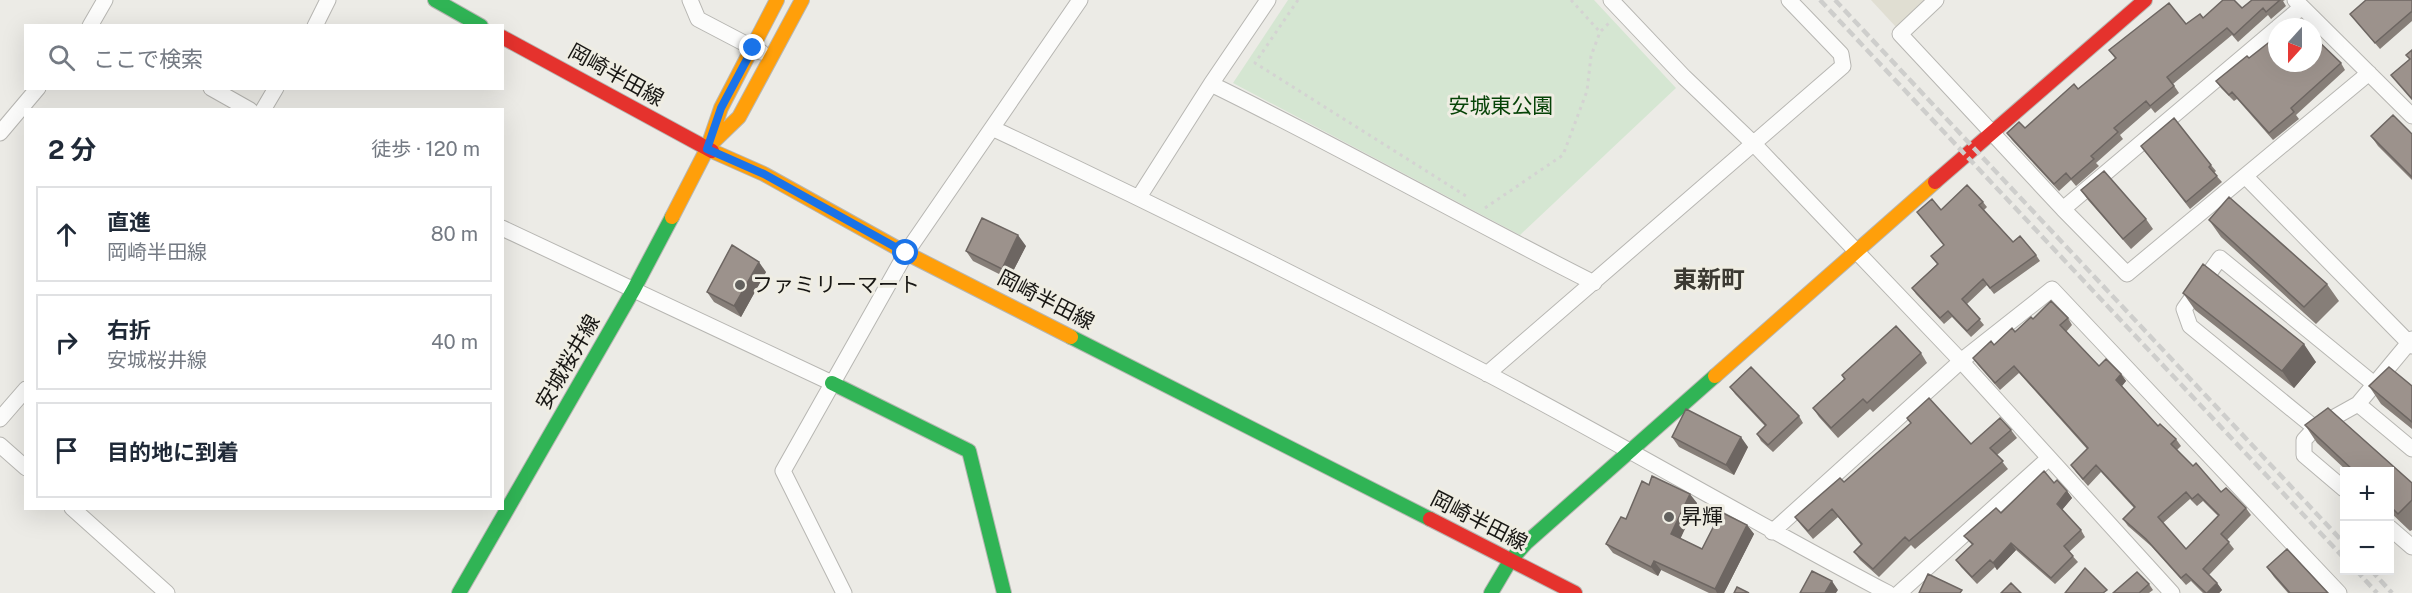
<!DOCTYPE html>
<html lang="ja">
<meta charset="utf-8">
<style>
body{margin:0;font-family:"Public Sans","Noto Sans JP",sans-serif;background:#f6f6f7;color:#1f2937}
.controls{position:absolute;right:18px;bottom:18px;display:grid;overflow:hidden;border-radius:0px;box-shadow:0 6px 24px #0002}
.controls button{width:54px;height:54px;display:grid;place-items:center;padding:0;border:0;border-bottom:2px solid #e0e1e3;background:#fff;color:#1f2937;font:30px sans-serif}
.compass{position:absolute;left:2268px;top:18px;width:54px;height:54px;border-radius:50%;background:#fff;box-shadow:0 6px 24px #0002;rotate:201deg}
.stop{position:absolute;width:18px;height:18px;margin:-14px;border:4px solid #1a73e8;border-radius:50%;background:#fff}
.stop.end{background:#1a73e8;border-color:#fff;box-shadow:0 2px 6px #0008}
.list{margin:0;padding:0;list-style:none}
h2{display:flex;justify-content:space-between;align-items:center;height:78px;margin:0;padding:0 24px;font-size:26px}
h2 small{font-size:20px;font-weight:400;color:#747a83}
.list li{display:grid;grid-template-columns:39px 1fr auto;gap:18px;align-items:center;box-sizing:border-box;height:96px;margin:0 12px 12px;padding:0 12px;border:2px solid #e0e1e3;border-radius:0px}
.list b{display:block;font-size:22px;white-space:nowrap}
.list p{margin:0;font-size:20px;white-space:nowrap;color:#747a83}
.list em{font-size:20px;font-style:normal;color:#747a83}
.icon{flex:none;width:33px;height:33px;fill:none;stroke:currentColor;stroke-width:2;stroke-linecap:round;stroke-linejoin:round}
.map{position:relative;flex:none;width:2412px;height:593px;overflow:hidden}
.search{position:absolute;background:#fff;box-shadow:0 6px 24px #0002;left:24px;top:24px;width:480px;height:66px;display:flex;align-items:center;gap:15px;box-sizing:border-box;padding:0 21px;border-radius:0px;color:#747a83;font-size:22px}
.panel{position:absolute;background:#fff;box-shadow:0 6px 24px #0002;left:24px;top:108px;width:480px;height:402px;border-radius:0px}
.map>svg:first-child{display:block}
.built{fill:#e0ded2}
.green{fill:#d5e6d2}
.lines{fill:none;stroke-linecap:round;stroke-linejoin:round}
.street-casing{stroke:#b7b6b2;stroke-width:17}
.fast-casing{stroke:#b7b6b2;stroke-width:16}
.slow-casing{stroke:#b7b6b2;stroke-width:16}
.jam-casing{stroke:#b7b6b2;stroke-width:16}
.path{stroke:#d4d3d2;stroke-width:3;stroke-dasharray:3 4.5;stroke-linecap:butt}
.street{stroke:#fcfcfb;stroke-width:15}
.fast{stroke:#30b455;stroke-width:14}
.slow{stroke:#ff9f0a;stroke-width:14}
.jam{stroke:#e5322d;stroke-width:14}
.rail{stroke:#cececc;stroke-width:4.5;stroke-dasharray:9 4.5;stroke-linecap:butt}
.wall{fill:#867e78;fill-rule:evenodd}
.shaded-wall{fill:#6d6662}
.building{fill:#9c928c;stroke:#6d6662;stroke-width:1.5;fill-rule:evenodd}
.route{stroke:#1a73e8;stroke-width:8}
.poi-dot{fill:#62615e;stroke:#efede3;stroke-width:2}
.labels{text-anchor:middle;stroke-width:6;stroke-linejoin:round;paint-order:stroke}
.street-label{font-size:21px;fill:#181714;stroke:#efede3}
.park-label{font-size:21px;fill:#064307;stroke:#efede3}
.poi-label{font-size:21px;fill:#181714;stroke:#efede3;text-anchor:start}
.quarter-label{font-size:24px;font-weight:bold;fill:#3b3932;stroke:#efede3}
</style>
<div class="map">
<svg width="2412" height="593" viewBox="0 0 2412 593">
<rect width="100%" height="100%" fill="#ecebe6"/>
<!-- built -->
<path class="built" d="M 1871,0 L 1925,0 L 1896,27 Z"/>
<!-- green -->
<path class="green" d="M 1288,0 L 1594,0 L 1676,88 L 1520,235 L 1233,83 Z"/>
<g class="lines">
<defs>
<path id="street" d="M 690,0 L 698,19 L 761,52
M 1611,0 L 1684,77 L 1754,144 L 1961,361 L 2172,593
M 1936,0 L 1900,34 L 2063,209 L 2127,274 L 2369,73
M 2295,0 L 2412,116
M 90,26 L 105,0
M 315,26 L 328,0
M 2278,27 L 2302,7
M 1211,84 C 1340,147 1465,218 1594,283
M 211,88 L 250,110
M 263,110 L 276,88
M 994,129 C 1160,207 1325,289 1488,374 C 1623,445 1753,522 1888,593
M 0,133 L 38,88
M 2246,177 L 2412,346
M 1139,197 L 1211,84 L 1268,0
M 2063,209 L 2277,28
M 502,228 L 832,383
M 1487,374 L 1843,66 L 1841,54 L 1789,0
M 2358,404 L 2412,449
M 0,419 L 26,389
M 2315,428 L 2190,326 L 2184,309 L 2220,258 L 2374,384
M 0,445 L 26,468
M 2344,489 L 2304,455 L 2304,440 L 2315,428 L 2358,404 L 2412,339
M 72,508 L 167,593
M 2390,528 L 2412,547
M 1772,532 L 1961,361 L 2052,289 L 2339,593
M 844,593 L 783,471 L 906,253 L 1080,0
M 1899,593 L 2049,458"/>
<path id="fast" d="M 435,0 L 481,26
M 1071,337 L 1430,519
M 832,383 L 969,451 L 1004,593
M 459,593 L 634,289 L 672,217
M 1491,593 L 1510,561 L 1526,543 L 1715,376"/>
<path id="slow" d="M 709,146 L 739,117 L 802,0
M 712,151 L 764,174 L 906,253 L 1071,337
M 672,217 L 707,149 L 721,108 L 777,0
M 1715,376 L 1935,182"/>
<path id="jam" d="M 502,37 L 712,151
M 1935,182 L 2145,0
M 1430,519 L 1575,593"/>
</defs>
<!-- street casing -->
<use href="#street" class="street-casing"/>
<!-- fast casing -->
<use href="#fast" class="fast-casing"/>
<!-- slow casing -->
<use href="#slow" class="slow-casing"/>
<!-- jam casing -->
<use href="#jam" class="jam-casing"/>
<!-- path -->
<path class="path" d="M 1298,0 L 1255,63 L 1466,196
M 1571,0 L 1600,32
M 1485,208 L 1563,155 L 1587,91 L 1591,56 L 1600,32 L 1610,22"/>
<!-- street -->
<use href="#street" class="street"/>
<!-- fast -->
<use href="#fast" class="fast"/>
<!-- slow -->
<use href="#slow" class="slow"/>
<!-- jam -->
<use href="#jam" class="jam"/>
<!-- rail -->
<path class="rail" d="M 1820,0 L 2344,558
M 1835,0 L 2344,543
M 2356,570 L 2377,593
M 2371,570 L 2392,593"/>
</g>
<!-- wall -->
<path class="wall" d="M 2252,0 L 2285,0 L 2283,1 L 2286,6 L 2271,19 L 2268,15 L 2238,42 L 2232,35 L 2173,84 L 2179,93 L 2155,113 L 2151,108 L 2120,135 L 2123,139 L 2096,163 L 2099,166 L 2076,186 L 2071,180 L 2059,191 L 2012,140 L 2007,133 L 2025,128 L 2078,89 L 2115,58 L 2109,50 L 2203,18 L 2242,8 Z
M 2412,0 L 2412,21 L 2380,49 L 2350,14 Z
M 2275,44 L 2341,63 L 2345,70 L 2296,115 L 2299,119 L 2273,140 L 2237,99 L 2234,101 L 2221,88 L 2216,81 L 2249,58 Z
M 2412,134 L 2412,180 L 2378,146 L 2371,136 Z
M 2141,146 L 2211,165 L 2216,171 L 2214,173 L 2222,182 L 2190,209 Z
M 2081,190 L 2146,219 L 2153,229 L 2131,249 L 2088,200 Z
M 1983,202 L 1987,207 L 1984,210 L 2013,242 L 2036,255 L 2040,261 L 1994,294 L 1987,285 L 1967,304 L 1984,325 L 1971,337 L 1952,317 L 1944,324 L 1916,294 L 1912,288 L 1937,264 L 1931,256 L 1944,245 L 1917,212 L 1941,210 Z
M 2209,220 L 2327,284 L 2339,301 L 2316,324 L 2221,237 Z
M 1026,246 L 1009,279 L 973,261 L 966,251 Z
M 766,272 L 741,317 L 714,302 L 707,292 Z
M 2183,293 L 2316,362 L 2294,388 L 2195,310 Z
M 2068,318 L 2072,325 L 2066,332 L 2099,366 L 2121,374 L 2126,381 L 2122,386 L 2158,426 L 2176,439 L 2181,446 L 2177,450 L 2193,466 L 2221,492 L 2246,508 L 2251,515 L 2227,540 L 2234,549 L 2209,575 L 2217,583 L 2222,590 L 2219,593 L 2203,593 L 2191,581 L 2186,585 L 2151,546 L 2128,526 L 2123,519 L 2134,508 L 2101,472 L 2088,486 L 2076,472 L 2071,465 L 2087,449 L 2019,373 L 2000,390 L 1978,365 L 1973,358 L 1994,345 L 2033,319 ZM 2190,499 L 2197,506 L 2203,501 L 2218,516 L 2186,549 L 2163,523 Z
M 1921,353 L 1927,363 L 1873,412 L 1870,409 L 1838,438 L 1819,417 L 1813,408 L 1844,379 L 1842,375 Z
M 2369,386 L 2412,386 L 2412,429 L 2381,404 Z
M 1730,387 L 1799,416 L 1803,423 L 1773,452 L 1761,441 L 1757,434 L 1765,426 L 1735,394 Z
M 1907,418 L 1971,444 L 2011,430 L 2017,438 L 1997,455 L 2008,469 L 1915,549 L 1911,545 L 1879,577 L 1860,560 L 1854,552 L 1861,545 L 1838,517 L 1813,539 L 1801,525 L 1795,517 L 1844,482 L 1911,423 Z
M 2305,425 L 2412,483 L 2412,530 L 2410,531 L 2390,512 L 2390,471 L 2347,471 L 2317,443 Z
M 1672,437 L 1748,447 L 1734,475 L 1679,447 Z
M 2054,483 L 2067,491 L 2072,498 L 2062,510 L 2081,530 L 2085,537 L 2069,552 L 2078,562 L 2055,584 L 2016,550 L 1997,570 L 1995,567 L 1977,584 L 1961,567 L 1956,560 L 1972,545 L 1964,536 L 2001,513 Z
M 1649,485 L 1697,503 L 1680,538 L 1702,549 L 1747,525 L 1754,534 L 1724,593 L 1709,593 L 1661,570 L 1658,576 L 1613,553 L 1606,544 L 1626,519 Z
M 2267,567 L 2328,593 L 2288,593 L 2274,577 Z
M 2149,584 L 2153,590 L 2149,593 L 2113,593 Z"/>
<!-- shaded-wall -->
<path class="shaded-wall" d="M 1018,235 L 1026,246 L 1009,279 L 1002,269 Z
M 759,262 L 766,272 L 741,317 L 734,306 Z
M 2304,344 L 2316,362 L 2294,388 L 2282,371 Z
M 2121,374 L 2126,381 L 2121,387 L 2116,380 Z
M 1741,437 L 1748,447 L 1734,475 L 1726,465 Z
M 2067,491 L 2072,498 L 2061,511 L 2057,504 Z
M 1690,494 L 1697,503 L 1678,544 L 1671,534 Z
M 1747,525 L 1754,534 L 1724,593 L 1717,593 L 1715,589 Z
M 2011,543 L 2016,550 L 1997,570 L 1993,563 Z
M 1654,561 L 1661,570 L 1658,576 L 1651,567 Z
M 1832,581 L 1838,590 L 1836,593 L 1825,593 Z
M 2217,583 L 2222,590 L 2219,593 L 2207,593 Z"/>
<!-- building -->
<path class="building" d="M 2223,0 L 2234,0 L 2242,8 L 2252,0 L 2280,0 L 2266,12 L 2263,8 L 2234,35 L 2227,28 L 2167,77 L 2174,86 L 2150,106 L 2146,101 L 2114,128 L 2118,132 L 2091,156 L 2094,159 L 2071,179 L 2066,173 L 2054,184 L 2007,133 L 2019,122 L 2025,128 L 2074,84 L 2078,89 L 2116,58 L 2109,50 L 2169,3 L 2186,24 L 2200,14 L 2203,18 Z
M 2366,0 L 2412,0 L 2412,12 L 2411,12 L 2375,43 L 2350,14 Z
M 2299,22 L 2304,27 L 2294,27 Z
M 2313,36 L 2341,63 L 2291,108 L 2294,112 L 2269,133 L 2232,92 L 2229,95 L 2216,81 L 2247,56 L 2249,58 L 2272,40 L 2275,44 L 2277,42 L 2277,63 L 2313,63 Z
M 2412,50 L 2412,99 L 2391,75 L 2410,59 L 2406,55 Z
M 2393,115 L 2412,134 L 2412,177 L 2371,136 Z
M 2174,118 L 2211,165 L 2209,167 L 2217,176 L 2186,202 L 2141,146 Z
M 2104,171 L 2146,219 L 2123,239 L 2081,190 Z
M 1967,185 L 1983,202 L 1979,205 L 2013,242 L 2020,236 L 2036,255 L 1990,288 L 1983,279 L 1962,299 L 1980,319 L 1967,331 L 1948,311 L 1940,318 L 1912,288 L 1938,264 L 1931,256 L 1944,245 L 1917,212 L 1932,199 L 1941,210 Z
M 2229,197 L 2327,284 L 2304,307 L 2209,220 Z
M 982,218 L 1018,235 L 1002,269 L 966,251 Z
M 732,245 L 759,262 L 734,306 L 707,292 Z
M 2203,264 L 2304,344 L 2282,371 L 2183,293 Z
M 2051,301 L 2068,318 L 2060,325 L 2099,366 L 2106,359 L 2121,374 L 2116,380 L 2158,426 L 2160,424 L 2176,439 L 2171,444 L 2193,466 L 2196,463 L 2221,492 L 2226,488 L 2246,508 L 2221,534 L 2229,542 L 2203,569 L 2217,583 L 2207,593 L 2206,593 L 2186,574 L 2181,578 L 2146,539 L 2123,519 L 2135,507 L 2096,465 L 2083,479 L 2071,465 L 2088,448 L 2014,366 L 1995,383 L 1973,358 L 1991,341 L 1994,345 L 2012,328 L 2015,332 L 2031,317 L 2033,319 ZM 2186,492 L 2192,499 L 2198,494 L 2219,515 L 2186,549 L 2158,517 Z
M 1896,326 L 1921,353 L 1867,403 L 1863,399 L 1831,428 L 1813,408 L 1845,379 L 1842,375 Z
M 1751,367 L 1799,416 L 1768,445 L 1757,434 L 1766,425 L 1730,387 Z
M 2389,367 L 2412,386 L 2412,422 L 2369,386 Z
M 1929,398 L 1971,444 L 2000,418 L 2011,430 L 1990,448 L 2003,461 L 1909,541 L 1905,537 L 1873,569 L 1854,552 L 1862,544 L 1832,509 L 1808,531 L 1795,517 L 1840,478 L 1844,482 L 1911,423 L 1907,418 Z
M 2328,408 L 2412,483 L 2412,500 L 2398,514 L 2390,506 L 2390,471 L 2354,471 L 2305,425 Z
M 1686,409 L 1741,437 L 1726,465 L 1672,437 Z
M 2044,471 L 2054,483 L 2057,480 L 2067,491 L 2057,504 L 2081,530 L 2064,546 L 2073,556 L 2051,578 L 2011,543 L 1993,563 L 1990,560 L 1972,577 L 1956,560 L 1973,544 L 1964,536 L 1996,508 L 2001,513 Z
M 1652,476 L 1690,494 L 1671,534 L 1702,549 L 1721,512 L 1747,525 L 1715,589 L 1654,561 L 1651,567 L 1606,544 L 1621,517 L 1626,519 L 1642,481 L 1649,485 Z
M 2287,549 L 2328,593 L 2290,593 L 2267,567 Z
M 2085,568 L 2107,590 L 2103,593 L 2065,593 Z
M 1812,571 L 1832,581 L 1825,593 L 1800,593 Z
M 2137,572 L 2149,584 L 2139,593 L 2113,593 Z
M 1928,574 L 1962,590 L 1960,593 L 1919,593 Z
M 2011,583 L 2021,593 L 2001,593 Z
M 1737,587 L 1749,593 L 1734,593 Z"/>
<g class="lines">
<!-- route -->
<path class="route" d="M 753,48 L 721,108 L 707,149 L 764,174 L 906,253"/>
</g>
<!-- markers -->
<g class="poi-dot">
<circle cx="740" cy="285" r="6"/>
<circle cx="1669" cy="517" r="6"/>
</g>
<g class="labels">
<!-- street labels -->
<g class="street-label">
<text transform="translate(616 75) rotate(29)" y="7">岡崎半田線</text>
<text transform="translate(1046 300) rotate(27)" y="7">岡崎半田線</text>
<text transform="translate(568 362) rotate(-60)" y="7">安城桜井線</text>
<text transform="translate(1479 521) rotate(27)" y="7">岡崎半田線</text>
</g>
<!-- park labels -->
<g class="park-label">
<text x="1501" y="113">安城東公園</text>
</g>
<!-- poi labels -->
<g class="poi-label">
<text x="752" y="292">ファミリーマート</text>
<text x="1681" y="524">昇輝</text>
</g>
<!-- quarter labels -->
<g class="quarter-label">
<text x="1709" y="288">東新町</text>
</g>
</g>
</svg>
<div class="controls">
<button>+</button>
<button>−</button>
</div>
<svg class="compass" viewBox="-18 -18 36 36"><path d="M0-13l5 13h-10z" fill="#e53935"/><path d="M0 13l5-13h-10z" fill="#747a83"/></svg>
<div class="stop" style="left:906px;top:253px"></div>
<div class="stop end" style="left:753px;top:48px"></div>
<div class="search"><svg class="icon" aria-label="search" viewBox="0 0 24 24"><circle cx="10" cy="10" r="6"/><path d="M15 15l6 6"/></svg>ここで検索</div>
<section class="panel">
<h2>2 分<small>徒歩 · 120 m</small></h2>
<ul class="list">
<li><svg class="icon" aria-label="ahead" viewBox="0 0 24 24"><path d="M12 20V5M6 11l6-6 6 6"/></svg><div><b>直進</b><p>岡崎半田線</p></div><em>80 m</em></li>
<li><svg class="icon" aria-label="right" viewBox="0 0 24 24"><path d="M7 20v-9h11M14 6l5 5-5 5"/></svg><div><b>右折</b><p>安城桜井線</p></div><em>40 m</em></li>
<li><svg class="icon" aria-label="arrive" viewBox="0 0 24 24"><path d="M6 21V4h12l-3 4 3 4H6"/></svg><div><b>目的地に到着</b></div></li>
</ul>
</section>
</div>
